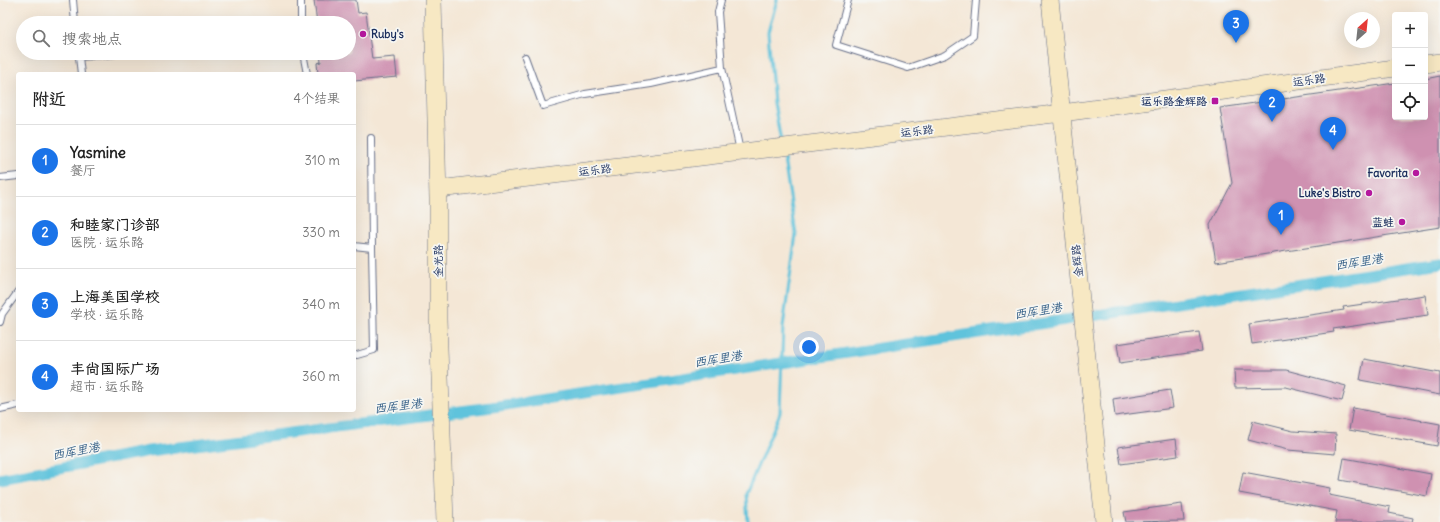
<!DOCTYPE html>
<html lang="zh">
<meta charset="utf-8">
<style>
body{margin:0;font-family:Delius,"LXGW WenKai TC",sans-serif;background:#f6f6f6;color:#222}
.controls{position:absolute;right:12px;top:12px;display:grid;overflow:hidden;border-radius:4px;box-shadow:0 4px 16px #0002}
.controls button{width:36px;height:36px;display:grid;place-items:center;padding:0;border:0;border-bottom:1px solid #e0e0e0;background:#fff;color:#222;font:20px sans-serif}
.compass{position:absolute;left:1344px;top:12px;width:36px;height:36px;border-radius:50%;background:#fff;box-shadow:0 4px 16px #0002;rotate:27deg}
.you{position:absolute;left:809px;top:347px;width:14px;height:14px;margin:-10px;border:3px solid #fff;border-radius:50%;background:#1a73e8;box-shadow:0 0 0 6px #1a73e833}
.badge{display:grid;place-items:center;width:26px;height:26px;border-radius:50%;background:#1a73e8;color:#fff;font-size:13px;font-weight:700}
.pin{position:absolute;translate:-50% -33px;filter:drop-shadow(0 1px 2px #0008)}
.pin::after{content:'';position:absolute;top:21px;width:14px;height:12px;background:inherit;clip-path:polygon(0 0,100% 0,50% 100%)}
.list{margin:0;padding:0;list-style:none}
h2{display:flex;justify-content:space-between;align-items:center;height:52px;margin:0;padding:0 16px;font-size:17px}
h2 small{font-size:13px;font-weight:400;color:#767676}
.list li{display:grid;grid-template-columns:26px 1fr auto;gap:12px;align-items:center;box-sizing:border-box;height:72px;padding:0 16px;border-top:1px solid #e0e0e0}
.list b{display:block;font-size:15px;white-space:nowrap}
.list p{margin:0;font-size:13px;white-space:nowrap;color:#767676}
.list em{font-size:13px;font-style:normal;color:#767676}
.icon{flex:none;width:22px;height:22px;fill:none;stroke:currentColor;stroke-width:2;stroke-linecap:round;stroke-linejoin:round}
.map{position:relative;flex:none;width:1440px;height:522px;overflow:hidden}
.search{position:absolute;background:#fff;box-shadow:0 4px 16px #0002;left:16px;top:16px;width:340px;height:44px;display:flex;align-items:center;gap:10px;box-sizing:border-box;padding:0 14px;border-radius:22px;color:#767676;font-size:15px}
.panel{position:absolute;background:#fff;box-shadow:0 4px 16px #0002;left:16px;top:72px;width:340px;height:340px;border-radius:4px}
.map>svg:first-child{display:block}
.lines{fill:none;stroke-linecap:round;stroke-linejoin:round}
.stream{stroke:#5ec3dc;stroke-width:3}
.canal{stroke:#5ec3dc;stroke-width:11}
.building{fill:#cf91b1}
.lane-casing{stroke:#676f88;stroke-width:8}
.secondary-casing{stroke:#676f88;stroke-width:18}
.lane{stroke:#fff;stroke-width:6}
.secondary{stroke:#f7e8c3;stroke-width:17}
.poi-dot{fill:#b5179e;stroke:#f6f6f2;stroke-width:1.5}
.labels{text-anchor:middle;stroke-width:3.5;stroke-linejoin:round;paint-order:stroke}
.poi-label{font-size:11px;font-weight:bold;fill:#1b2f5e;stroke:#f6f6f2;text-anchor:end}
.street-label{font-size:11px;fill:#1b2f5e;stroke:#f6f6f2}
.water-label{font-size:12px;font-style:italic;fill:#2f5b84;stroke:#f6f6f2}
</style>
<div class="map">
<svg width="1440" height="522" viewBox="0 0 1440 522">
<rect width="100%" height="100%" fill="#f6f6f2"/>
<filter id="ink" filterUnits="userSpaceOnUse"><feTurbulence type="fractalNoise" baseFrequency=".025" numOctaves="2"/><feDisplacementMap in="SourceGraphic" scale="8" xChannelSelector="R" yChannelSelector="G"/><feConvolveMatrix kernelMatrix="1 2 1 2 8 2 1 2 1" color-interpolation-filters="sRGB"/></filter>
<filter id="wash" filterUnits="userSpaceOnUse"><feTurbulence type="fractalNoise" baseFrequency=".012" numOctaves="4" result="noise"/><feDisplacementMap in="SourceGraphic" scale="16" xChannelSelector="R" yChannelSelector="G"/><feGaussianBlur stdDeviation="0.9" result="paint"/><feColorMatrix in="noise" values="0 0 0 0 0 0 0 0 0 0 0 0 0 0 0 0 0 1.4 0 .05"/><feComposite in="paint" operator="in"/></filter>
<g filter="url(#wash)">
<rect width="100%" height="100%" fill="#f4e7d6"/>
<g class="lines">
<!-- stream -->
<path class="stream" d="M 777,0 L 768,32 L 774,103 L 781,142
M 748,522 L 746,494 L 780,413 L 783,327 L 796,234 L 783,153"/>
<!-- canal -->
<path class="canal" d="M 0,479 L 149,451 L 492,407 L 1440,263"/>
</g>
<g id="blocks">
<!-- building -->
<path class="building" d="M 314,0 L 356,0 L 358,13 L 366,12 L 372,59 L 395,57 L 397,77 L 354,81 L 354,74 L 318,74 L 317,63 L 321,62 L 320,53 L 349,53 L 349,23 L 317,23 Z
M 1440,76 L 1440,227 L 1216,262 L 1210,225 L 1232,183 L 1220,108 L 1395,83 L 1395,117 L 1425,117 L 1425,79 Z
M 1425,295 L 1428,315 L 1333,329 L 1334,332 L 1252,344 L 1249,324 L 1344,310 L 1343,307 Z
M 1199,332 L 1202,351 L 1120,363 L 1117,344 Z
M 1364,359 L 1440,373 L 1440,395 L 1360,380 Z
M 1234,370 L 1286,370 L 1346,386 L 1342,401 L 1286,387 L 1235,388 Z
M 1170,390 L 1173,408 L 1115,416 L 1113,399 Z
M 1353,408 L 1440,424 L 1437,446 L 1349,430 Z
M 1253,421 L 1293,431 L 1336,434 L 1335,454 L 1288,450 L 1248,440 Z
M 1176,439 L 1178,456 L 1121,464 L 1118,447 Z
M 1344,458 L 1431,474 L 1427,496 L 1340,480 Z
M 1243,472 L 1330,488 L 1329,495 L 1390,507 L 1389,513 L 1413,518 L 1412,522 L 1335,522 L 1337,511 L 1239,493 Z
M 1182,504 L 1184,521 L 1126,522 L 1124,512 Z"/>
</g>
</g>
<g filter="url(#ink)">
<use href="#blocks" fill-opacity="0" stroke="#676f88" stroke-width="1"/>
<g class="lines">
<defs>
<path id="lane" d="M 73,0 L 75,23
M 301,0 L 301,23
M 721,0 L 718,12 L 722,68 L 740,151
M 848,0 L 836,45 L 908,68 L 945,55 L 973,36 L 976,0
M 303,53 L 307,74
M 525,57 L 543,106 L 585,94 L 651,84 L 722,68
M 81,74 L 79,57 L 129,53
M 0,178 L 18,176
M 354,246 L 372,248 L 371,138
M 0,322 L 2,314 L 18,292
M 357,355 L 374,350 L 372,248
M 0,409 L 18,405"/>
<path id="secondary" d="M 433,0 L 438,199 L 438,319 L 445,522
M 1050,0 L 1104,522
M 1425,64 L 1440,62
M 438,191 L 447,188 L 1062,113 L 1395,68"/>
</defs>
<!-- lane casing -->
<use href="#lane" class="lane-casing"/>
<!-- secondary casing -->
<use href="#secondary" class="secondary-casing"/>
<!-- lane -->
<use href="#lane" class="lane"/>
<!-- secondary -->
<use href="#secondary" class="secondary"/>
</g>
</g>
<!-- markers -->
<g class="poi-dot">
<circle cx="363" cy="34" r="4"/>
<rect x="1211" y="97" width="8" height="8" rx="2"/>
<circle cx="1416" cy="173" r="4"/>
<circle cx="1369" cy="193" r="4"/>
<circle cx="1402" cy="222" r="4"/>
</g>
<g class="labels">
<!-- poi labels -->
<g class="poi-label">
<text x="371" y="38" text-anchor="start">Ruby's</text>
<text x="1207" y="105">运乐路金辉路</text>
<text x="1408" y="177">Favorita</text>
<text x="1361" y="197">Luke's Bistro</text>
<text x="1394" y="226">蓝蛙</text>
</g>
<!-- street labels -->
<g class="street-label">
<text transform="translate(1309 80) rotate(-8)" y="4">运乐路</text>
<text transform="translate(917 131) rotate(-7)" y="4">运乐路</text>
<text transform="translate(595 170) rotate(-7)" y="4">运乐路</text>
<text transform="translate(438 261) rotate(-90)" y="4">金光路</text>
<text transform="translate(1077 261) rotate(-96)" y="4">金辉路</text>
</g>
<!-- water labels -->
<g class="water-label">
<text transform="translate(1359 262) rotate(-9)" y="4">西厍里港</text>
<text transform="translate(1038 311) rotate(-9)" y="4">西厍里港</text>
<text transform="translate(718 359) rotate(-9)" y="4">西厍里港</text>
<text transform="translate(398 406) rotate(-7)" y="4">西厍里港</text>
<text transform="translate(76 451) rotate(-11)" y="4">西厍里港</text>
</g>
</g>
</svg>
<div class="controls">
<button>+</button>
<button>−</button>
<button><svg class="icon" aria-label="locate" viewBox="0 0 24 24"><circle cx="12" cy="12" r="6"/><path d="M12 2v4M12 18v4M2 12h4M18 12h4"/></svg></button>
</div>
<svg class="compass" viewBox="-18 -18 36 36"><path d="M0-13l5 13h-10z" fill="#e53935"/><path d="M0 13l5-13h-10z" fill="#767676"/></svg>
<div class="you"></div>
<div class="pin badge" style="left:1281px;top:235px">1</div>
<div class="pin badge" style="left:1272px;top:122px">2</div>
<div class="pin badge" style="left:1236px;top:43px">3</div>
<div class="pin badge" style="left:1333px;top:150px">4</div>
<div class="search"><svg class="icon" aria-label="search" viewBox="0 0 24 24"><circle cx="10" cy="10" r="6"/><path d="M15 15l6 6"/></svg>搜索地点</div>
<section class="panel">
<h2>附近<small>4个结果</small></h2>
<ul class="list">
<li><span class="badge">1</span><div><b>Yasmine</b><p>餐厅</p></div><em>310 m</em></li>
<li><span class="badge">2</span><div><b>和睦家门诊部</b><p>医院 · 运乐路</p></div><em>330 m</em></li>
<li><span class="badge">3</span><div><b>上海美国学校</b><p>学校 · 运乐路</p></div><em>340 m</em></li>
<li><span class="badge">4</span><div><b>丰尚国际广场</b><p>超市 · 运乐路</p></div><em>360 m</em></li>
</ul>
</section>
</div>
